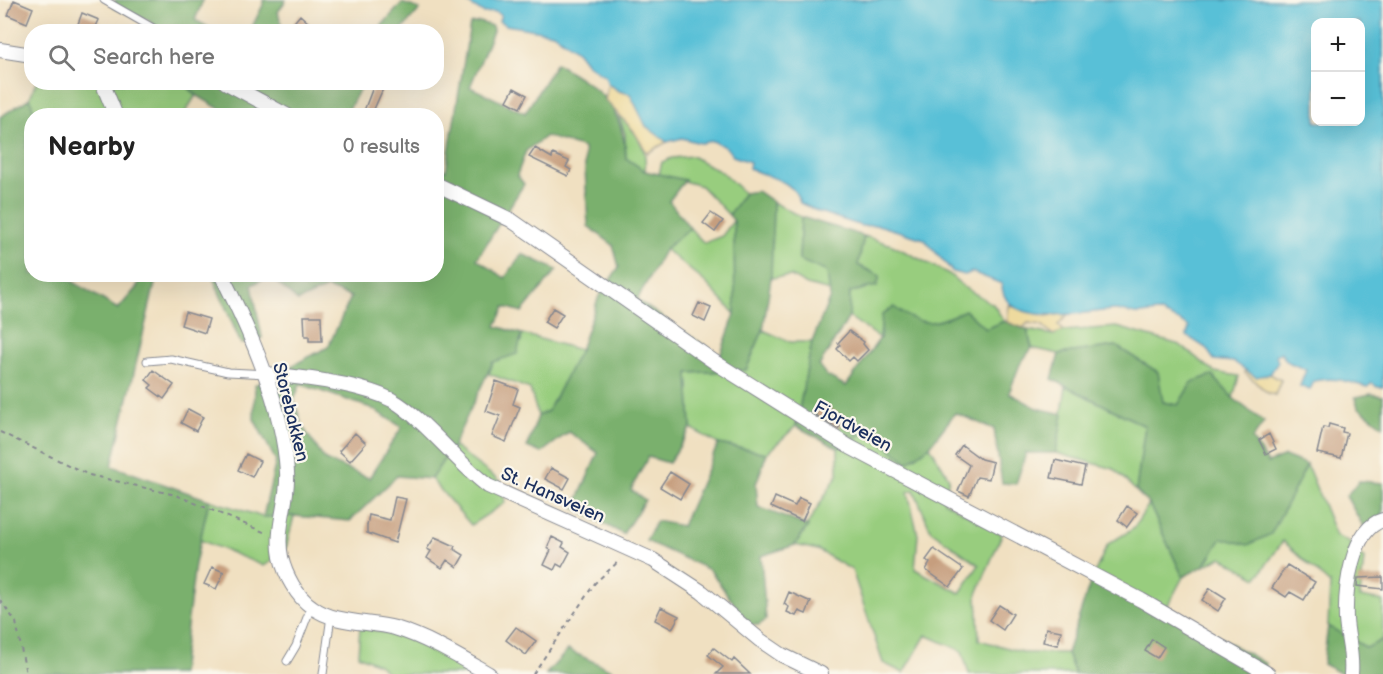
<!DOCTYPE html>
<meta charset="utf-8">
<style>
body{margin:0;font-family:"Balsamiq Sans",sans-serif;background:#f2f2f2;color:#222}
.controls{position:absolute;right:18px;top:18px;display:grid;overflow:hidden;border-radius:12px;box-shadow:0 6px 24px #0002}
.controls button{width:54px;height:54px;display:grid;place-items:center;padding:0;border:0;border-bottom:2px solid #e0e0e0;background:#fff;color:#222;font:30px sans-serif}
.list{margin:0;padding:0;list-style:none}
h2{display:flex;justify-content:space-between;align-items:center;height:78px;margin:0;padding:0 24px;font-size:26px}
h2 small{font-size:20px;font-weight:400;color:#767676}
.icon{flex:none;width:33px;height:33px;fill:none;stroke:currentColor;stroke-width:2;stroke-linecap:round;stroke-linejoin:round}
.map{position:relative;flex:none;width:1383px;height:674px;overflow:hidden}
.search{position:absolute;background:#fff;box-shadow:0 6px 24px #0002;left:24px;top:24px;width:420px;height:66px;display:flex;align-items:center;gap:15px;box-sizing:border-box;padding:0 21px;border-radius:24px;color:#767676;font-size:22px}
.panel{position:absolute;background:#fff;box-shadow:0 6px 24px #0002;left:24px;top:108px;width:420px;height:174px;border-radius:24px}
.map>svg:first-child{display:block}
.green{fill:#98cd7e;stroke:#5a7e6e;stroke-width:1.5;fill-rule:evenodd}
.forest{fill:#7ab06d;stroke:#4a7066;stroke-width:1.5;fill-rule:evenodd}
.sand{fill:#eeda9e;stroke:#84847e;stroke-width:1.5}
.water{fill:#59c0d7;stroke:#3a789a;stroke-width:1.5;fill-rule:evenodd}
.building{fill:#c69e7e}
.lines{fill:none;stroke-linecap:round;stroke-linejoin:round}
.service-casing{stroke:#868890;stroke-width:9}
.minor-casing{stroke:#868890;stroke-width:16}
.path{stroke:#868890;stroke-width:2;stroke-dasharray:4.5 4.5;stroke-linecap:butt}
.service{stroke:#fff;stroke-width:7}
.minor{stroke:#fff;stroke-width:14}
.labels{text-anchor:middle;stroke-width:4.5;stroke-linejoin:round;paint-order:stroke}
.street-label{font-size:18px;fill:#1b2f5e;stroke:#fbf7ec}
</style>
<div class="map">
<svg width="1383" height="674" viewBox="0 0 1383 674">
<rect width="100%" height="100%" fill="#fbf7ec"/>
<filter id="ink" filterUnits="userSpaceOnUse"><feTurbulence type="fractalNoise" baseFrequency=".0167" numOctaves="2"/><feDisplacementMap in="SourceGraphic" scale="12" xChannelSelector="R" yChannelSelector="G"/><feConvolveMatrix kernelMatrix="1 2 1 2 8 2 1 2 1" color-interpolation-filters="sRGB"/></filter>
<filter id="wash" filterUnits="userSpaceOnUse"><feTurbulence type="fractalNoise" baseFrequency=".008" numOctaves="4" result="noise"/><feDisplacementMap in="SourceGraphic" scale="24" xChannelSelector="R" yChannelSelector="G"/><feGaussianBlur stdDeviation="1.35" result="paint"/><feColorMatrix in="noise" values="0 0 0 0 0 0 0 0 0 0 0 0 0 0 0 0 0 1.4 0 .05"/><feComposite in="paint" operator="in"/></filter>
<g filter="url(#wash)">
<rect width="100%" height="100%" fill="#f0e0c1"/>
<!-- green -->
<path class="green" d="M 36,82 L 184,83 L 196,95 L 183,116 L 34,115 L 30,98 Z
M 618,114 C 636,133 648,145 645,171 L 626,158 L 625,134 Z
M 692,156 L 723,173 L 744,193 L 729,215 L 701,186 L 659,174 L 662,162 L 672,158 Z
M 773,202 L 801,217 L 799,260 L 828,272 L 830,291 L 807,285 L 791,276 L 771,278 Z
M 734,220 L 735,314 L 706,283 L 665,249 L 690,228 L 704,243 L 722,236 Z
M 864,236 L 892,245 L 949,274 L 965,288 L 993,304 L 1004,321 L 986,329 L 965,311 L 936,324 L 882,314 L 880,338 L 849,317 L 850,292 L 867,289 L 879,276 L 858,265 Z
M 1117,327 L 1180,345 L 1215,372 L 1239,376 L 1233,398 L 1212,375 L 1192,382 L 1178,406 L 1163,402 L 1116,346 L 1059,354 L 1032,348 L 1027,330 L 1053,335 L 1064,331 Z
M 763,330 L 790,342 L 812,342 L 796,426 L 767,453 L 718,444 L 691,428 L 688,373 L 746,370 Z
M 522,334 L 580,350 L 548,411 L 538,416 L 530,389 L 489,374 L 493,362 L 521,342 Z
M 1066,386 L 1145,426 L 1136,491 L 1114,469 L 1056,453 Z
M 867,431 L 908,462 L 930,446 L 949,478 L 944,501 L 1002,534 L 977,594 L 979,640 L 1026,653 L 1067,653 L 1075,674 L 969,674 L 962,651 L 926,635 L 904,673 L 883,663 L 852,570 L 818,550 L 795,545 L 838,474 L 838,448 ZM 914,490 L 931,531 L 979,565 L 960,593 L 915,569 L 918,535 L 908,492 Z
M 453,446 L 502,483 L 505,503 L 471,525 L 431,479 Z
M 1307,465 L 1336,536 L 1352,544 L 1350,553 L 1364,558 L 1360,597 L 1383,601 L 1383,639 L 1367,648 L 1328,626 L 1330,584 L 1283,541 L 1257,578 L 1221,557 L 1204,566 L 1222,537 L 1248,544 L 1290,496 Z
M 209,500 L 263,517 L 294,516 L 285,552 L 264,566 L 200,540 Z
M 1149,504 L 1183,577 L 1167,607 L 1091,580 L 1108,544 L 1133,529 Z
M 360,627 L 415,639 L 481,674 L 388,674 L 380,665 L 358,655 Z"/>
<!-- forest -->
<path class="forest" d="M 115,0 L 203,0 L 195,20 L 215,31 L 161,31 L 148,20 L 114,8 Z
M 263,0 L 286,0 L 278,12 L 283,31 L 250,31 L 263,5 Z
M 402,3 L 420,9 L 401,31 L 377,31 Z
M 480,22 L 492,26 L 493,31 L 470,87 L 525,113 L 556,63 C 599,89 623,104 626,158 L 645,171 L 685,180 L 669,201 L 690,228 L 665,249 L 637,300 L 720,356 L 735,314 L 734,221 L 729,215 L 744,193 L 757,191 L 773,202 L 771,278 L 763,330 L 746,370 L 688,373 L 691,428 L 669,463 L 648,457 L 631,490 L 645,500 L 623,534 L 574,508 L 598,453 L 569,432 L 541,453 L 527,447 L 538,416 L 548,411 L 580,350 L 599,296 L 619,267 L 613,245 L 588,226 L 584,148 L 546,136 L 526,151 L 517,175 L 524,184 L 477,259 L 505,278 L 522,254 L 557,270 L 522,312 L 505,307 L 496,326 L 522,334 L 517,354 L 493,362 L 453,446 L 431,479 L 397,476 L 350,521 L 294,516 L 263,517 L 276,461 L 254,419 L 255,385 L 328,347 L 351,297 L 327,288 L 298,301 L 269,276 L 252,285 L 262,338 L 241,344 L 212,275 L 436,274 L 437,171 L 446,170 L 470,24 ZM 300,384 L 371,408 L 402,427 L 369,478 L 325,460 L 302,426 L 294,400 Z
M 311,82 L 344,88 L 347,83 L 363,83 L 345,116 L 230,115 L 196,95 L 184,83 Z
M 30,98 L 34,112 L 26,148 L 32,149 L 32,274 L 62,275 L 118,309 L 137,287 L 142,275 L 157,275 L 112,466 L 209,500 L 195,564 L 181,674 L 0,674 L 0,117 Z
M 801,217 L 864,236 L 858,265 L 880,276 L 877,286 L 850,292 L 849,317 L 819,366 L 827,376 L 846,386 L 880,338 L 882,314 L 894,307 C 922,329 935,324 965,310 L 986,329 L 1004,321 L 1027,330 L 1032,348 L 1020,364 L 1009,393 L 1037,408 L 1063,414 L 1056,453 L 1026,453 L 1016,484 L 1002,483 L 994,429 L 955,413 L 930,446 L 908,462 L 867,431 L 838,448 L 796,426 L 812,342 L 830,297 L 827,272 L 799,260 Z
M 1116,346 L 1158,372 L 1163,402 L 1178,405 L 1192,382 L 1212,375 L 1233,398 L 1264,422 L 1252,439 L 1268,463 L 1285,456 L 1307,465 L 1271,534 L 1248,545 L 1222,538 L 1204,566 L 1183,577 L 1149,504 L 1136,491 L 1145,426 L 1052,379 L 1059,354 Z
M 1371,394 L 1383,396 L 1383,426 L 1358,407 L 1355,397 Z
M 718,444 L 767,453 L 756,484 L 758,507 L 808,526 L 795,545 L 761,556 L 766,620 L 759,625 L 749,625 L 710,570 L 646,541 L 656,521 L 682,526 Z
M 1359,481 L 1383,483 L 1383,523 L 1379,528 L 1363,526 L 1346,496 Z
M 1091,580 L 1167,607 L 1266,664 L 1260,674 L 1075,674 L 1067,653 Z
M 1328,626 L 1367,648 L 1383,639 L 1383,674 L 1342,674 L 1323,664 Z
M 568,650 L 620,674 L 546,674 Z"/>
<!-- sand -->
<path class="sand" d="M 608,84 L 619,91 L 630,94 L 635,99 L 646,126 L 667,142 L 647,153 L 633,130 L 605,100 Z
M 1009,305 L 1046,316 L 1069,313 L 1058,325 L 1064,331 L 1053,335 L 1042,325 L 1028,323 L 1023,328 L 1007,322 Z
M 1245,370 L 1254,376 L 1270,374 L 1281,380 L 1275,395 L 1268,393 L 1245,373 Z"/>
<!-- water -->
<path class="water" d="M 463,0 L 1383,0 L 1383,387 L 1377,387 L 1372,383 L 1368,387 C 1347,382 1335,376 1314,381 L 1310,390 L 1300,386 L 1306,370 L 1286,361 L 1281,352 L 1276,355 L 1278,362 L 1270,374 L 1256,377 L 1234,362 L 1214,360 L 1206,348 L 1187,336 L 1189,327 C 1177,318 1170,318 1160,312 C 1153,312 1143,315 1136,314 C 1128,314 1122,309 1114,310 C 1083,312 1002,329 1002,284 L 972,272 L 965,275 L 953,272 L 924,239 L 878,225 L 862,226 L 819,212 L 800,203 C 794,179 768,178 749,168 L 750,162 L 733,156 L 726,147 L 713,141 L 700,143 L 682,138 L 667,142 L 646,126 L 630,94 L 619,91 L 608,84 L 605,76 L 587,64 L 578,52 L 553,33 L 506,25 L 499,21 L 501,15 L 496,12 L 483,13 ZM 1360,22 L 1360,122 L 1316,122 L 1316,22 Z"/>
<g id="blocks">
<!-- building -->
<path class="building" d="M 14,0 L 33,8 L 27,23 L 8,15 Z
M 82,13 L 99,20 L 94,31 L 78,24 Z
M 300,15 L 310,24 L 304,32 L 286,32 Z
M 375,82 L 386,82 L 371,116 L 362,116 Z
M 514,88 L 527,95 L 520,108 L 507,101 Z
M 535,148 L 552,158 L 553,154 L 569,161 L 566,167 L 571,170 L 568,176 L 529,157 Z
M 711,213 L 723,221 L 715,232 L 703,223 Z
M 699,303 L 711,308 L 705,322 L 693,316 Z
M 553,308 L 563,314 L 554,328 L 544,322 Z
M 185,312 L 209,319 L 205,333 L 181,325 Z
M 304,316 L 321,316 L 322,341 L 309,341 L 309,336 L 305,336 Z
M 849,331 L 864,342 L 863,344 L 868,350 L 857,361 L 853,357 L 849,361 L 837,349 L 840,345 L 838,343 Z
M 153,370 L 174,385 L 164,399 L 149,388 L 152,385 L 146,380 Z
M 496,381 L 518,389 L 513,404 L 520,407 L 506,442 L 492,436 L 500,416 L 486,411 Z
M 819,407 L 825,410 L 827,407 L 838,413 L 835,416 L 843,420 L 838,429 L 815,415 Z
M 188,409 L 203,417 L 196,431 L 181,423 Z
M 1329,424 L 1343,428 L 1342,432 L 1347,433 L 1341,458 L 1317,453 L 1323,427 L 1328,428 Z
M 355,433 L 366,443 L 350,461 L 339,451 Z
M 1269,434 L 1276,449 L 1266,454 L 1259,440 Z
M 962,445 L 981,459 L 993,462 L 989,479 L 977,477 L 969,496 L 958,491 L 969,465 L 955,455 Z
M 246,454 L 260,461 L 252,477 L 238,470 Z
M 1055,460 L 1085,467 L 1081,484 L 1051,478 Z
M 551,468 L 570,478 L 564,489 L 545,479 Z
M 670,472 L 689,484 L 680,499 L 660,487 Z
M 395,497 L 406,499 L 395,543 L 367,533 L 367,525 L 369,515 L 390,520 Z
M 775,497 L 795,506 L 799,498 L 810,503 L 802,521 L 771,507 Z
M 1127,506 L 1137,513 L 1127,527 L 1118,520 Z
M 435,537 L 455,546 L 454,549 L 464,555 L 457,567 L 447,560 L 442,568 L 427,558 L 431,551 L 427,549 Z
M 552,537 L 564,543 L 562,547 L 570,552 L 562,567 L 557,564 L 554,570 L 544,565 L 551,550 L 547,548 Z
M 934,549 L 963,569 L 950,587 L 926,570 L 930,563 L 926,560 Z
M 1287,565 L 1315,582 L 1304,600 L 1290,592 L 1286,597 L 1272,588 Z
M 212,567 L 224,572 L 216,589 L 204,584 Z
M 1383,577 L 1383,589 L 1357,586 L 1358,578 Z
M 1210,588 L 1226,598 L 1218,611 L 1202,600 Z
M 789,592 L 811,602 L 806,614 L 799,611 L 796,616 L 787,612 L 789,607 L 784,604 Z
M 999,605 L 1013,614 L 1003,630 L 989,620 Z
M 661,607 L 679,616 L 672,629 L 655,620 Z
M 516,627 L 536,641 L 526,655 L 506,640 Z
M 1046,628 L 1061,631 L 1058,645 L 1043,642 Z
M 1152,639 L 1164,647 L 1157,658 L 1145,651 Z
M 714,648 L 732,662 L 734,659 L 750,674 L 716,674 L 723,667 L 708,655 Z"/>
</g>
</g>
<g filter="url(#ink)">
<use href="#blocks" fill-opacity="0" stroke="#868890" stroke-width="1.5"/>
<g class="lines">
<defs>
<path id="service" d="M 104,0 L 160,32
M 147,361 L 171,359 L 228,372 L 266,374
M 287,661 L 296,646 L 311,607
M 323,674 L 331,616"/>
<path id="minor" d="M 0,50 L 32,55
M 102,82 L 116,116
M 225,82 L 288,116
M 436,184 L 511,220 L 716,363 L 848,446 L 1141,600 L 1268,674
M 221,274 C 251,333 283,406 287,472 C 289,500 275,529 281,557 C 285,575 297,597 312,607 C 334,624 369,621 395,628 C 428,638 459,657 489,674
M 266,374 C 301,377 361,384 392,400 C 424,418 456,462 488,486 L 653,560 L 702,592 L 760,640 L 782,655 L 821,674
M 1351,674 C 1353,654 1347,638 1346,619 C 1345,590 1351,529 1383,520"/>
</defs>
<!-- service casing -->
<use href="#service" class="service-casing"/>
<!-- minor casing -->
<use href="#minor" class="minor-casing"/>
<!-- path -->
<path class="path" d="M 0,432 L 89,475 L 176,495 L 266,533
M 0,600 L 16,622 L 26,674
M 533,674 L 595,583 L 620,560"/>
<!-- service -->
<use href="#service" class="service"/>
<!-- minor -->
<use href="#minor" class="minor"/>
</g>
</g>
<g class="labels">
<!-- street labels -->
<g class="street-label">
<text transform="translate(291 412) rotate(76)" y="6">Storebakken</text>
<text transform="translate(853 426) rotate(29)" y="6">Fjordveien</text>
<text transform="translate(553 495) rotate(24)" y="6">St. Hansveien</text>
</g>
</g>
</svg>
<div class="controls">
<button>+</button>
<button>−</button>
</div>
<div class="search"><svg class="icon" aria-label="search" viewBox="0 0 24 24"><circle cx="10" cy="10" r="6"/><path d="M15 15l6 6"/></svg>Search here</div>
<section class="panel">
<h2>Nearby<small>0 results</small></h2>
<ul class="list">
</ul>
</section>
</div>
